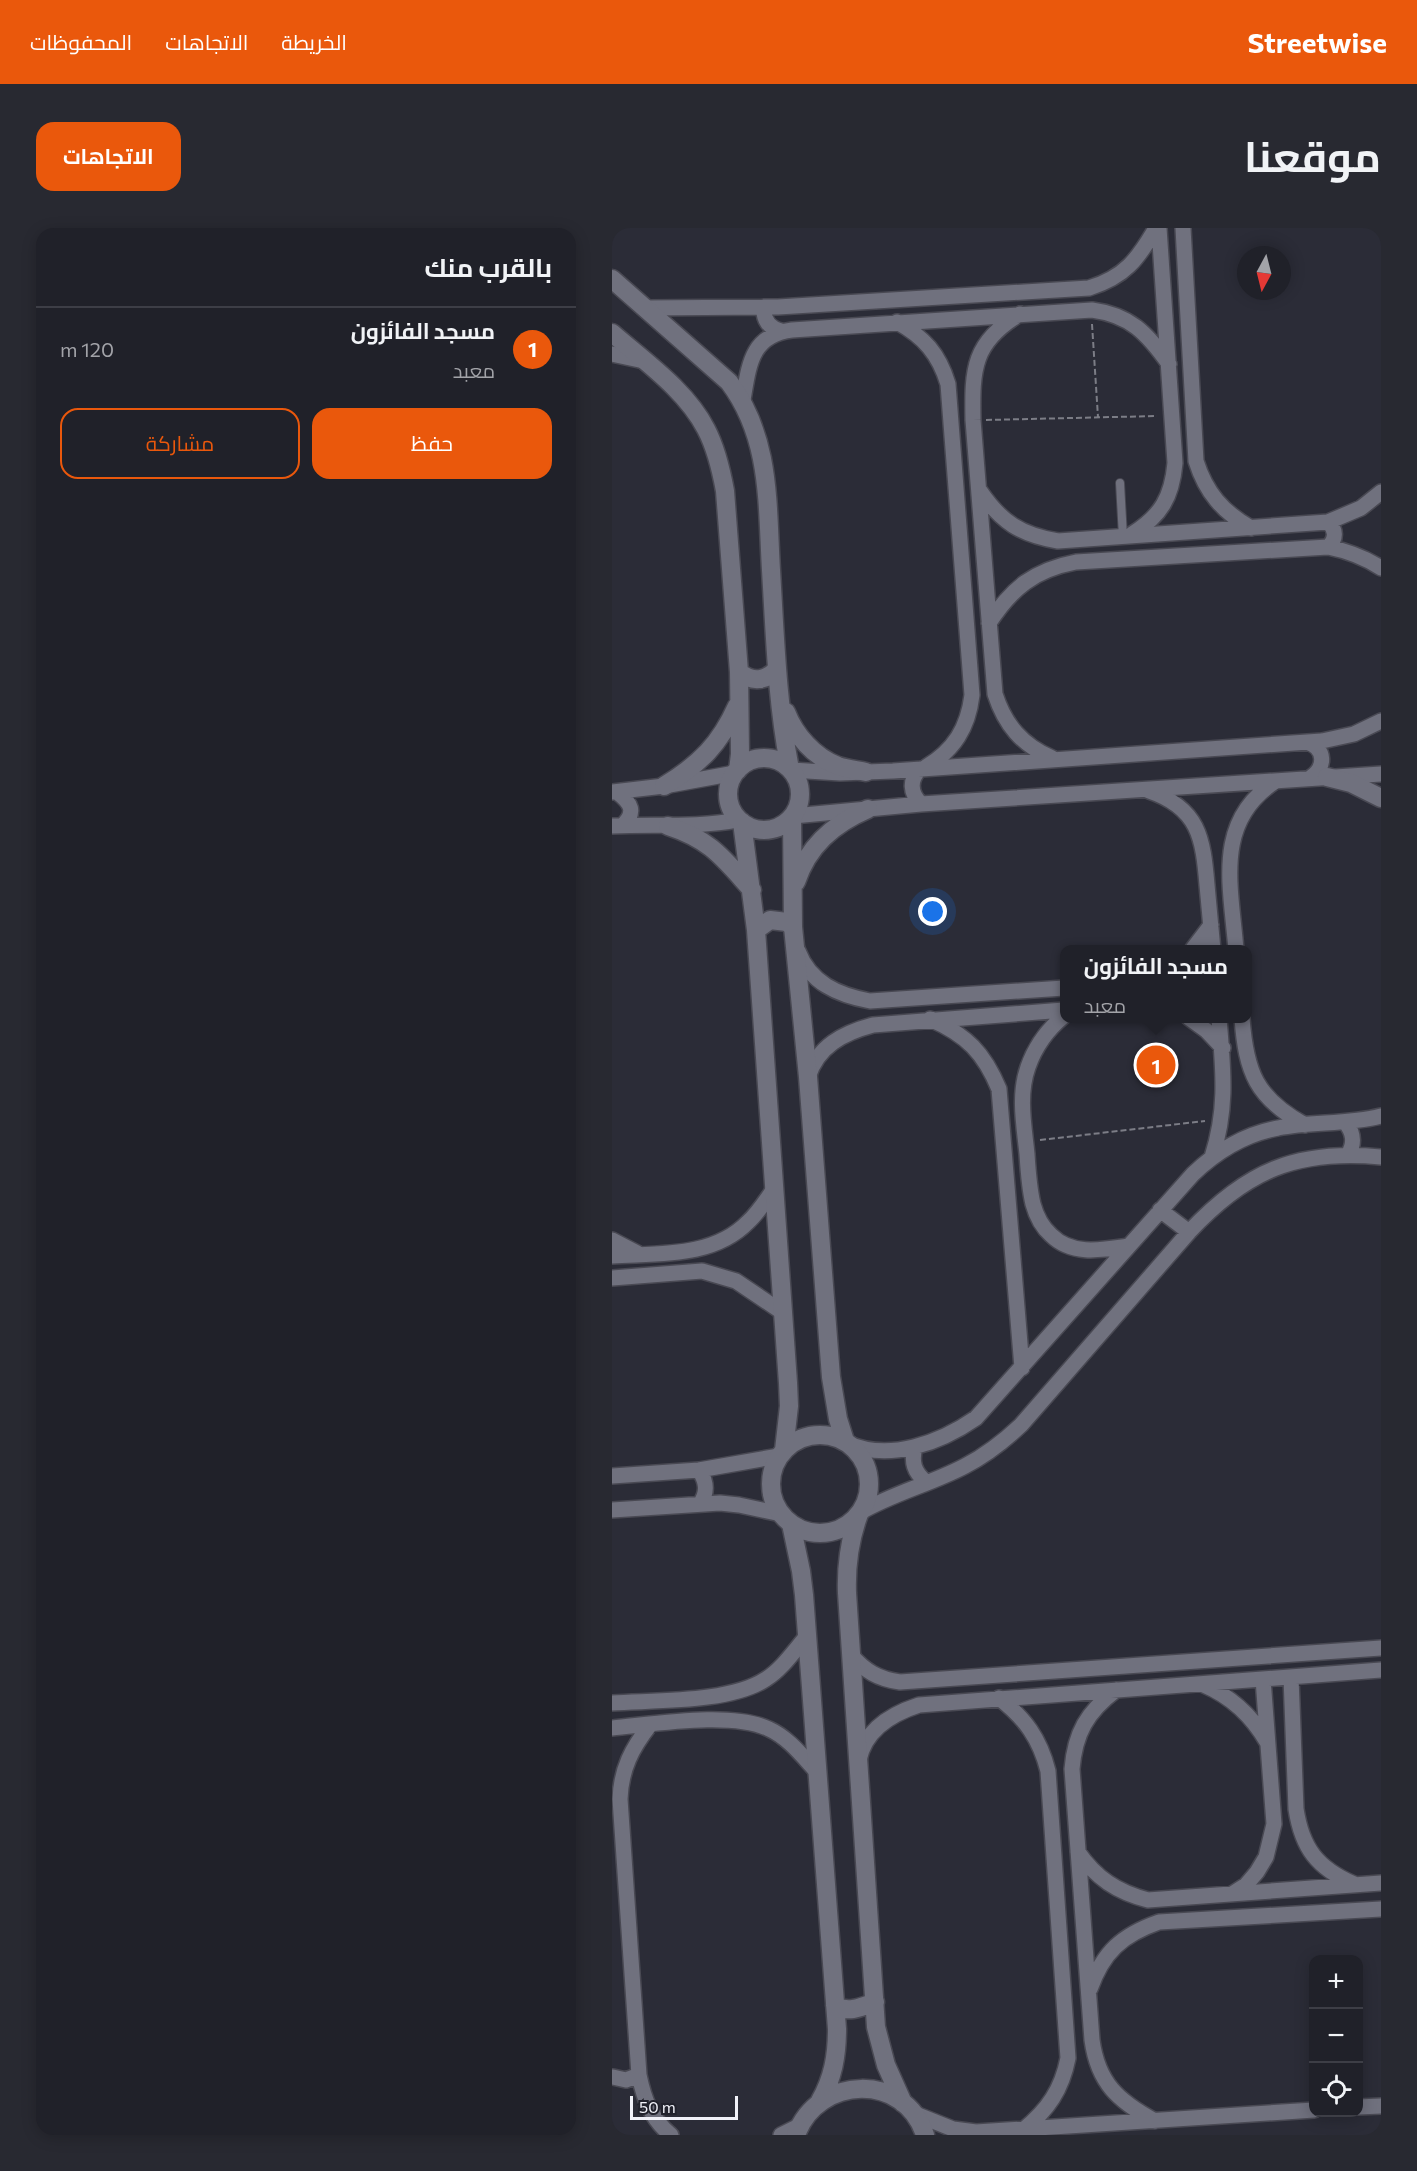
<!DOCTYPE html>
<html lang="ar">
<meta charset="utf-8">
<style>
body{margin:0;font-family:Commissioner,Cairo,sans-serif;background:#282931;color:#f1f3f6;direction:rtl}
.controls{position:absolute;right:18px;bottom:18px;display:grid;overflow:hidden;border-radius:12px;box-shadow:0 3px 15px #0003}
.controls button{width:54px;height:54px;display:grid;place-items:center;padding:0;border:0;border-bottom:2px solid #3d3e46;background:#202129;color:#f1f3f6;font:30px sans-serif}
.compass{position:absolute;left:625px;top:18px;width:54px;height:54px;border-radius:50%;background:#202129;box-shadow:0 3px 15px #0003;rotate:187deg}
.scale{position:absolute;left:18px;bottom:15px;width:108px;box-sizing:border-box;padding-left:6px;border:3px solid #f1f2f9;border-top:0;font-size:16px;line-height:21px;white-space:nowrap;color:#f1f2f9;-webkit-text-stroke:4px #21222c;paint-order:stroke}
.you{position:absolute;left:321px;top:684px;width:21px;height:21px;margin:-15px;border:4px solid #fff;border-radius:50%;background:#1a73e8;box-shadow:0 0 0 9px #1a73e833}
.badge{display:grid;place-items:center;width:39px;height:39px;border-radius:50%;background:#ea580c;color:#fff;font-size:20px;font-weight:700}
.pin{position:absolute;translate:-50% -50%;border:3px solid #fff;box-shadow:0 2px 6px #0006}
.popup{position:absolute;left:448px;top:717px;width:192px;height:78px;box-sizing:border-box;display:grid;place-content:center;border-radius:12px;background:#202129;filter:drop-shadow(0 2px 4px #0005);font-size:20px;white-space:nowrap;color:#a2a3a8}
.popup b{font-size:22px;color:#f1f3f6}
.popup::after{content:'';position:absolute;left:50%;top:100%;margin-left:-12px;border:12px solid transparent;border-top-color:#202129}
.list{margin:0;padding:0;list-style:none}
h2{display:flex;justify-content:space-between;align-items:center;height:78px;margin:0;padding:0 24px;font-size:26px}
h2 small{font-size:20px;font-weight:400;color:#a2a3a8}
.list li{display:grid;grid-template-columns:39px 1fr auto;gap:18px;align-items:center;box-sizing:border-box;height:84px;padding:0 24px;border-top:2px solid #3d3e46}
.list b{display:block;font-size:22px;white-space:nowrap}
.list p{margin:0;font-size:20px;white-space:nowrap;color:#a2a3a8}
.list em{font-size:20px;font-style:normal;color:#a2a3a8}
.actions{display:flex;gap:12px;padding:18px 24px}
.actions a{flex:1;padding:14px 0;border:2px solid #ea580c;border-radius:18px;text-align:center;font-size:21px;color:#ea580c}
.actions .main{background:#ea580c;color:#fff}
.icon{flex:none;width:33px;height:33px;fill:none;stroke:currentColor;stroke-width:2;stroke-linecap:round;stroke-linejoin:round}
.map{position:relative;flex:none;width:769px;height:1907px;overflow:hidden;direction:ltr;border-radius:18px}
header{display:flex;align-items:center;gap:36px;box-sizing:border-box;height:84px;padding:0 30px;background:#ea580c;color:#fff}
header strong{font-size:28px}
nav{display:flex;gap:33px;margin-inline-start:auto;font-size:21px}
.intro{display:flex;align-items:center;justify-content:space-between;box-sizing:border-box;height:144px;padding:0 36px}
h1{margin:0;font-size:42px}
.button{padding:15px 27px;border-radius:18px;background:#ea580c;color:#fff;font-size:21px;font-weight:700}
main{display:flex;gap:36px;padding:0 36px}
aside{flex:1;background:#202129;border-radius:18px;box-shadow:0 3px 15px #0003}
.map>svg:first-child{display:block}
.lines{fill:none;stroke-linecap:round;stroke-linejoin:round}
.service-casing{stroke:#494953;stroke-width:10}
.minor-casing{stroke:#494953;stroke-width:18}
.tertiary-casing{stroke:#494953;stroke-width:21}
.path{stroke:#7c7d86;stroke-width:2;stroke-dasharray:6 3;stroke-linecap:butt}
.service{stroke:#70717e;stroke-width:8}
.minor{stroke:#70717e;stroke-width:15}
.tertiary{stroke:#70717e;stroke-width:18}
</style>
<header>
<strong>Streetwise</strong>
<nav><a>الخريطة</a><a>الاتجاهات</a><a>المحفوظات</a></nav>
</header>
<div class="intro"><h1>موقعنا</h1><a class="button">الاتجاهات</a></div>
<main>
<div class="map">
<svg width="769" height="1907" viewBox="0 0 769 1907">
<rect width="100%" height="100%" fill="#2b2c37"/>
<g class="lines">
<defs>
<path id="service" d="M 508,255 L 511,309"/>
<path id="minor" d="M 571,0 L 584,233 C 594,265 611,284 639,300
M 152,79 C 151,92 157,100 169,103
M 34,80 L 166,79 L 477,60 C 513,49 526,31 544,0
M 408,86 C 361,114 360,141 361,192 L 383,466 C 393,497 410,517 440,530
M 285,94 C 312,109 327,126 336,156 L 360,467 C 356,500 342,522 314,539
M 0,126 L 32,133
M 131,172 C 137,137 139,107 180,102 L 480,82 C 518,87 535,105 557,136
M 368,263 C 389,294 409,307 446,313 L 716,294 L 749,280 L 769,264
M 716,294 C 724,301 725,311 716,319
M 520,306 C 549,288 560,269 563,235 L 547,0
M 377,395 C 400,360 422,342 464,334 L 716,319 C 736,323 752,329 769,340
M 695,514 C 714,520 714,540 698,550
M 308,541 C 297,552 298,565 309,576
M 179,542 L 228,545 L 281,543 L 710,513 L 742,506 L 769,493
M 537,563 C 587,580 591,610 595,657 C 597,678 599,700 601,722
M 0,564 L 52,558 L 123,545
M 5,564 C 19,575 25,584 10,598
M 181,588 L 309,576 L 769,546
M 0,598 C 43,596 84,600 126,592
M 580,722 L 599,697
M 624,722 C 619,658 601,593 664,553
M 186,723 C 198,755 226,767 258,773 L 452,760
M 452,788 C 436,801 423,819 416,839 C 406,867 412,897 415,926 C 416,942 417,959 421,976 C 424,987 430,999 439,1007 C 460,1028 490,1022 517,1018
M 577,790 L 595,803 L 611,820
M 630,790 C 634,844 644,870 693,897
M 318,791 C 355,807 372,825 387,861 L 410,1140
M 196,849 C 206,818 231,805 261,797 L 452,782
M 733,894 C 742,905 743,915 736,927
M 600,929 C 616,879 611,841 607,790
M 548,982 L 577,1004
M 0,1012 L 25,1025
M 0,1028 C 46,1025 101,1030 136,994 C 146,985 154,972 162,961
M 0,1050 L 90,1043 L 124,1053 L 170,1084
M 235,1215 C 277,1234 328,1215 364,1190 L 581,946 C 605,923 633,906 666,900 C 700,893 735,897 769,888
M 303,1219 C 299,1234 302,1244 314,1254
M 87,1242 C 95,1254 96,1264 88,1276
M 0,1248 L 87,1242 L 167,1228
M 0,1282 L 108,1275 L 127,1277 L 169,1286
M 247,1285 C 281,1265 319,1256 353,1238 C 374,1227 392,1213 409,1197 L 577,1004 C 634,943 684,921 769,929
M 239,1427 C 253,1443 266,1451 288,1454 L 769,1420
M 679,1449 L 684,1581 C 690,1620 705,1640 742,1656
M 592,1457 C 620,1469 640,1488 655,1514
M 504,1462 C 475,1484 463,1505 460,1541 L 480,1812 C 486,1855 506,1873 543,1893
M 387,1470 C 413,1490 428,1511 436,1543 L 456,1830 C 450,1861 436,1882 411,1902
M 0,1475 C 43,1472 118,1475 154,1451 C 170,1441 182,1423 195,1408
M 38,1497 C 20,1520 9,1541 8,1571 L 27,1847 C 32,1871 39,1891 59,1907
M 0,1500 C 43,1496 120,1483 157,1501 C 177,1510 191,1529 206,1545
M 247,1532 C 253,1502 279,1486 307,1477 L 769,1442
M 466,1624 C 484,1650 505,1664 536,1672 L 769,1655
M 620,1666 L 634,1657 L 645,1644 L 654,1629 L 662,1596 L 651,1451
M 478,1761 C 491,1724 510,1707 547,1694 L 769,1681
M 1,1849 L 14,1852 L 27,1847
M 746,1879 L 769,1878
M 301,1885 L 341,1901 L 364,1904 L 702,1882
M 169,1907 L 187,1898"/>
<path id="tertiary" d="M 0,51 L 117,154 C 159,210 155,275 159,342 C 163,408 165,476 178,541
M 0,105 C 32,133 74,162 94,201 C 104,220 109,241 113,263 L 127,444 L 128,526 L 126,542
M 127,444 C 141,455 154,453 165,441
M 174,484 C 183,507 202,529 226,538 C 235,541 245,542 254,544
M116 566a36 36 0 1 1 72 0a36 36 0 1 1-72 0Z
M 715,549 L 739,555 L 769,570
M 52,558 C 88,536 108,516 125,478
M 180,589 L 181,699 L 196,849 L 219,1149 L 226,1191 L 233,1213
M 130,594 L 144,702 L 176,1155 L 177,1178 L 172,1222
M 56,598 C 99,612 111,630 140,662
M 184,654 C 196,618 221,596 256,581
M 144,702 L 158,692 L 175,694 L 181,699
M159 1256a49 49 0 1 1 98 0a49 49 0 1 1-98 0Z
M 247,1286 C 237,1313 234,1337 235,1365 L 264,1799 L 274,1837 L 291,1875
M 179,1296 L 189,1343 L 192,1367 L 225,1801 C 225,1828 221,1850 208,1873
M 223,1777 C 235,1786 250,1779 263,1774
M 184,1907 C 206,1847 293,1844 313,1907"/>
</defs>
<!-- service casing -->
<use href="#service" class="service-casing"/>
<!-- minor casing -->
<use href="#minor" class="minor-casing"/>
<!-- tertiary casing -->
<use href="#tertiary" class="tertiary-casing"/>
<!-- path -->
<path class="path" d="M 480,96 L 486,189
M 374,192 L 545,188
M 428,912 L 593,893"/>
<!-- service -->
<use href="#service" class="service"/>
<!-- minor -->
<use href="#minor" class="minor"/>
<!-- tertiary -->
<use href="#tertiary" class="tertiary"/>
</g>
</svg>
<div class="controls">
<button>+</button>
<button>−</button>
<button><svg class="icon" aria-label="locate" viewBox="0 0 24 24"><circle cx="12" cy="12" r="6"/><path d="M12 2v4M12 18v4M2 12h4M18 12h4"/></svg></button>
</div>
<svg class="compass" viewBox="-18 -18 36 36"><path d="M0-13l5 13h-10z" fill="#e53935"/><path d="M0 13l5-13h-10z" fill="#a2a3a8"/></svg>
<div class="scale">50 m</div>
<div class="you"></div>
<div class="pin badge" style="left:544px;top:837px">1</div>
<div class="popup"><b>مسجد الفائزون</b>معبد</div>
</div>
<aside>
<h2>بالقرب منك<small></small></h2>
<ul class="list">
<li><span class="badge">1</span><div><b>مسجد الفائزون</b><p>معبد</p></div><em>120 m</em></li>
</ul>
<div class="actions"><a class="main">حفظ</a><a>مشاركة</a></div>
</aside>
</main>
